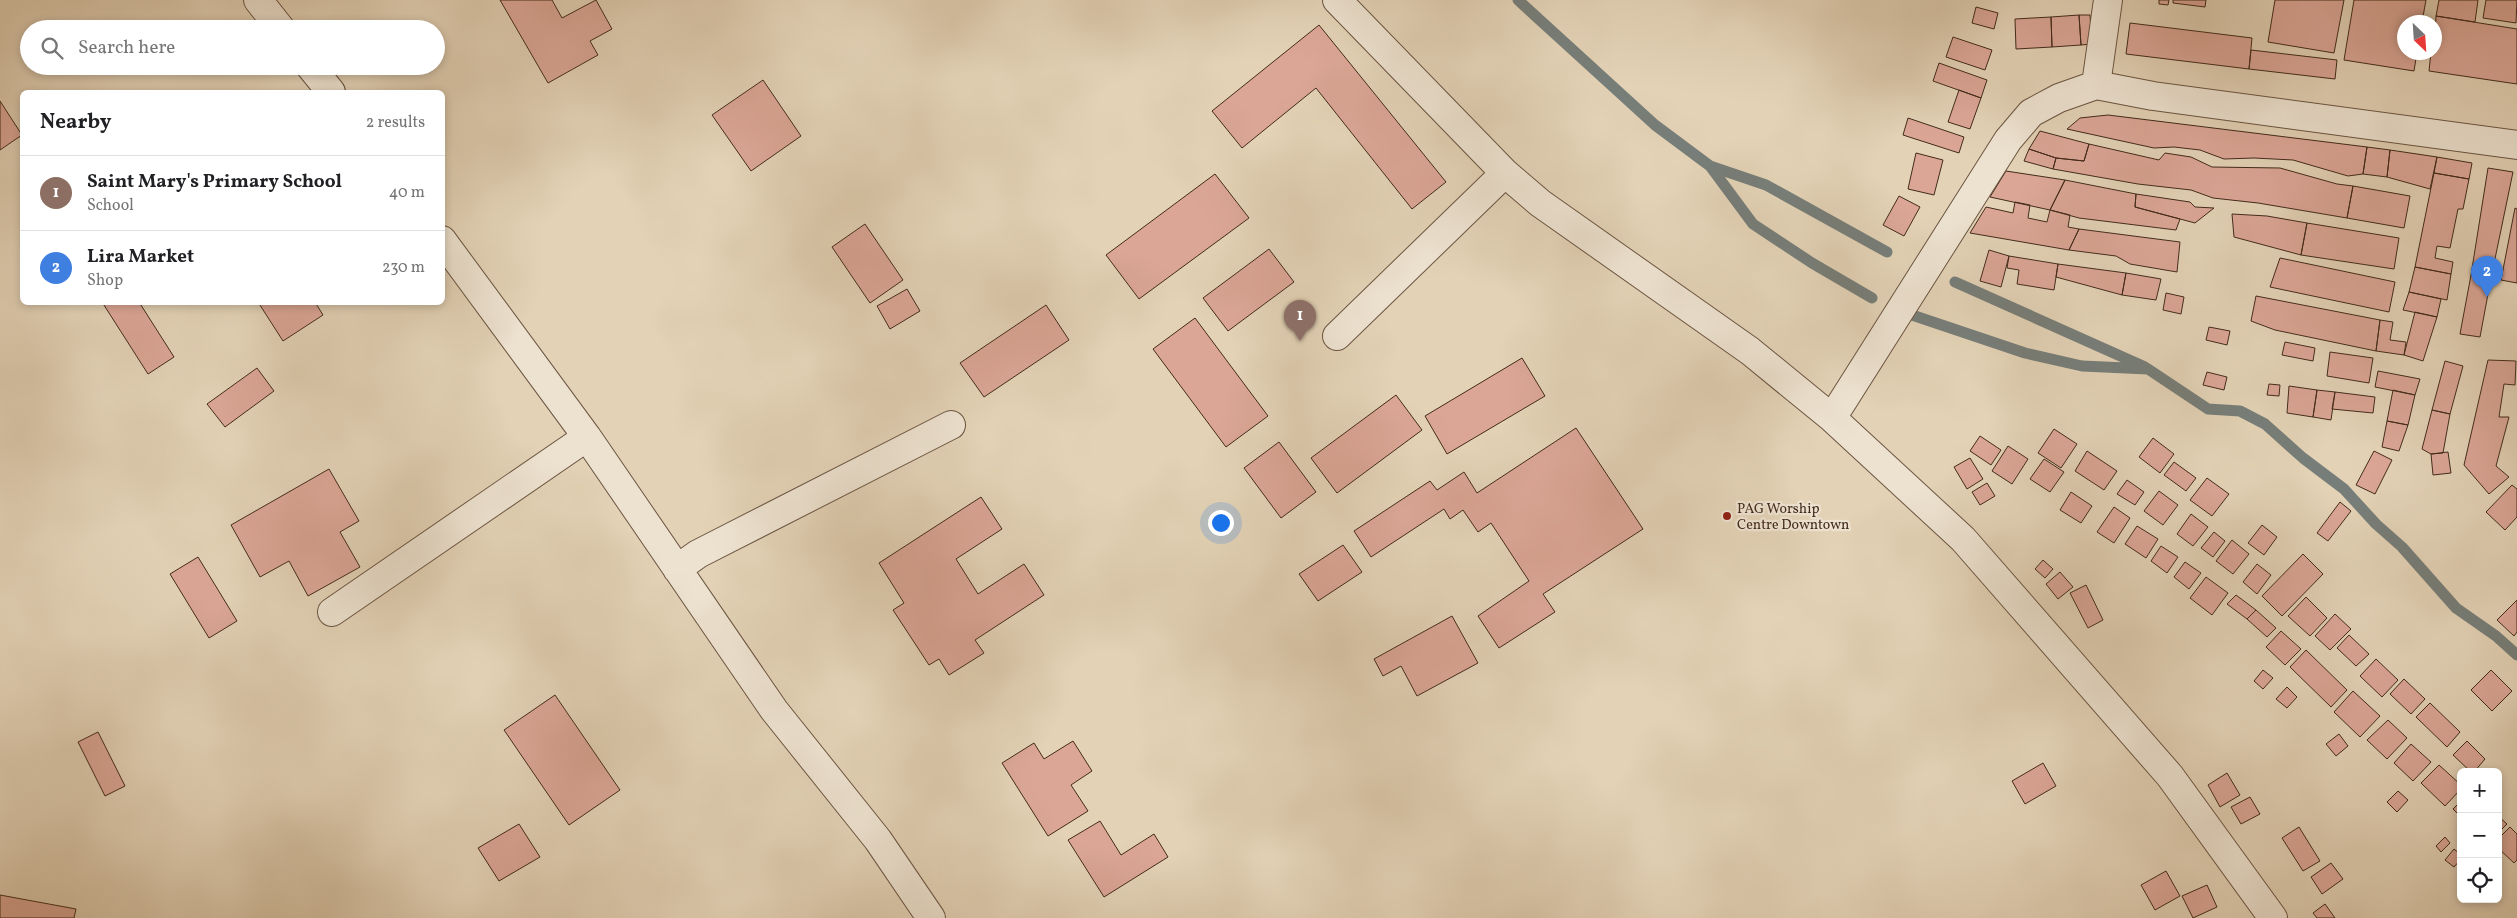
<!DOCTYPE html>
<meta charset="utf-8">
<style>
body{margin:0;font-family:Vollkorn,serif;background:#f6f6f6;color:#202124}
.controls{position:absolute;right:15px;bottom:15px;display:grid;overflow:hidden;border-radius:8px;box-shadow:0 2px 8px #0003}
.controls button{width:45px;height:45px;display:grid;place-items:center;padding:0;border:0;border-bottom:1px solid #e0e0e0;background:#fff;color:#202124;font:25px sans-serif}
.compass{position:absolute;left:2397px;top:15px;width:45px;height:45px;border-radius:50%;background:#fff;box-shadow:0 2px 8px #0003;rotate:155deg}
.you{position:absolute;left:1220px;top:522px;width:18px;height:18px;margin:-12px;border:4px solid #fff;border-radius:50%;background:#1a73e8;box-shadow:0 0 0 8px #1a73e833}
.badge{display:grid;place-items:center;width:32px;height:32px;border-radius:50%;background:#0f766e;color:#fff;font-size:16px;font-weight:700}
.pin{position:absolute;translate:-50% -41px;filter:drop-shadow(0 1px 2px #0008)}
.pin::after{content:'';position:absolute;top:26px;width:18px;height:15px;background:inherit;clip-path:polygon(0 0,100% 0,50% 100%)}
.list{margin:0;padding:0;list-style:none}
h2{display:flex;justify-content:space-between;align-items:center;height:65px;margin:0;padding:0 20px;font-size:21px}
h2 small{font-size:16px;font-weight:400;color:#757577}
.list li{display:grid;grid-template-columns:32px 1fr auto;gap:15px;align-items:center;box-sizing:border-box;height:75px;padding:0 20px;border-top:1px solid #e0e0e0}
.list b{display:block;font-size:19px;white-space:nowrap}
.list p{margin:0;font-size:16px;white-space:nowrap;color:#757577}
.list em{font-size:16px;font-style:normal;color:#757577}
.icon{flex:none;width:28px;height:28px;fill:none;stroke:currentColor;stroke-width:2;stroke-linecap:round;stroke-linejoin:round}
.map{position:relative;flex:none;width:2517px;height:918px;overflow:hidden}
.search{position:absolute;background:#fff;box-shadow:0 2px 8px #0003;left:20px;top:20px;width:425px;height:55px;display:flex;align-items:center;gap:12px;box-sizing:border-box;padding:0 18px;border-radius:28px;color:#757577;font-size:19px}
.panel{position:absolute;background:#fff;box-shadow:0 2px 8px #0003;left:20px;top:90px;width:425px;height:215px;border-radius:8px}
.map>svg:first-child{display:block}
.lines{fill:none;stroke-linecap:round;stroke-linejoin:round}
.stream{stroke:#777e79;stroke-width:11}
.building{fill:#dba696;stroke:#432b1b}
.minor-casing{stroke:#6b5542;stroke-width:30}
.minor{stroke:#ede2d0;stroke-width:28}
.poi-dot{fill:#8f2418;stroke:#ede2d0;stroke-width:2}
.labels{text-anchor:middle;stroke-width:4.5;stroke-linejoin:round;paint-order:stroke}
.poi-label{font-size:14px;fill:#432b1b;stroke:#ede2d0;text-anchor:start}
</style>
<div class="map">
<svg width="2517" height="918" viewBox="0 0 2517 918">
<rect width="100%" height="100%" fill="#e3d2b6"/>
<filter id="stains"><feTurbulence type="fractalNoise" baseFrequency=".004" numOctaves="4"/><feColorMatrix values="0 0 0 0 .2 0 0 0 0 .09 0 0 0 0 .02 0 0 0 .5 -.17"/></filter>
<radialGradient id="worn" r=".72"><stop offset=".6" stop-color="#630" stop-opacity="0"/><stop offset="1" stop-color="#630" stop-opacity=".3"/></radialGradient>
<g class="lines">
<!-- stream -->
<path class="stream" d="M 1518,0 L 1655,125 L 1710,166 L 1753,224 L 1812,263 L 1872,298
M 1710,166 L 1766,185 L 1887,252
M 1955,282 L 2145,367
M 1909,314 L 2025,353 L 2082,366 L 2148,369 L 2208,409 L 2240,411 L 2265,424 L 2303,458 L 2344,489 L 2376,524 L 2402,547 L 2456,608 L 2496,636 L 2517,655"/>
</g>
<!-- building -->
<path class="building" d="M 500,0 L 552,0 L 562,18 L 596,0 L 612,29 L 590,41 L 598,55 L 548,83 Z
M 2159,0 L 2169,0 L 2168,5 L 2159,4 Z
M 2173,0 L 2206,0 L 2205,7 L 2173,3 Z
M 2275,0 L 2344,0 L 2334,53 L 2268,42 Z
M 2354,0 L 2426,0 L 2422,22 L 2404,22 L 2404,52 L 2417,52 L 2414,71 L 2344,60 Z
M 2439,0 L 2478,0 L 2475,22 L 2436,16 Z
M 2486,0 L 2517,0 L 2516,23 L 2483,18 Z
M 1976,7 L 1998,13 L 1994,29 L 1972,23 Z
M 2079,15 L 2081,45 L 2052,47 L 2051,17 Z
M 2079,15 L 2090,15 L 2092,44 L 2081,45 Z
M 2436,16 L 2517,29 L 2517,84 L 2429,71 L 2431,52 L 2434,52 Z
M 2051,17 L 2052,47 L 2016,49 L 2015,19 Z
M 2130,23 L 2252,38 L 2249,69 L 2126,54 Z
M 1319,25 L 1446,182 L 1412,209 L 1316,88 L 1242,148 L 1212,111 Z
M 1953,37 L 1992,50 L 1985,70 L 1946,57 Z
M 2251,50 L 2337,60 L 2335,79 L 2249,69 Z
M 1939,63 L 1987,80 L 1981,98 L 1933,81 Z
M 763,80 L 801,136 L 751,171 L 712,115 Z
M 1959,90 L 1981,98 L 1970,129 L 1948,122 Z
M 0,101 L 22,135 L 0,150 Z
M 2108,115 L 2367,147 L 2363,174 L 2348,176 L 2293,160 L 2254,158 L 2224,159 L 2200,150 L 2174,147 L 2154,148 L 2067,129 L 2080,118 Z
M 1908,118 L 1964,137 L 1959,153 L 1903,135 Z
M 2040,131 L 2089,144 L 2084,161 L 2056,158 L 2029,149 Z
M 2089,144 L 2159,160 L 2165,153 L 2191,157 L 2212,167 L 2280,168 L 2337,184 L 2353,186 L 2347,218 L 2258,203 L 2213,198 L 2191,190 L 2138,184 L 2053,169 L 2056,158 L 2084,161 Z
M 2367,147 L 2390,150 L 2387,177 L 2363,174 Z
M 2029,149 L 2056,158 L 2053,169 L 2024,161 Z
M 2390,150 L 2437,157 L 2430,189 L 2387,177 Z
M 1916,153 L 1943,160 L 1934,195 L 1908,189 Z
M 2437,157 L 2472,163 L 2469,179 L 2434,173 Z
M 2488,168 L 2513,172 L 2491,278 L 2471,275 Z
M 2006,171 L 2065,180 L 2050,210 L 1990,197 Z
M 2434,173 L 2469,179 L 2463,209 L 2458,209 L 2450,248 L 2437,246 L 2435,258 L 2453,262 L 2451,274 L 2415,267 Z
M 1215,174 L 1249,218 L 1139,299 L 1106,255 Z
M 2065,180 L 2136,194 L 2135,207 L 2180,219 L 2176,230 L 2079,218 L 2050,210 Z
M 2353,186 L 2410,196 L 2404,228 L 2347,218 Z
M 2136,194 L 2190,202 L 2195,207 L 2214,208 L 2195,223 L 2135,207 Z
M 1899,196 L 1920,207 L 1904,236 L 1883,225 Z
M 2015,202 L 2030,205 L 2028,218 L 2047,222 L 2050,210 L 2070,215 L 2068,227 L 2079,229 L 2069,250 L 1970,233 L 1986,207 L 2013,213 Z
M 2515,208 L 2517,209 L 2517,283 L 2501,280 Z
M 2232,214 L 2267,216 L 2307,223 L 2301,255 L 2234,237 Z
M 2307,223 L 2399,238 L 2394,269 L 2301,255 Z
M 865,224 L 903,280 L 870,303 L 832,247 Z
M 2079,229 L 2180,242 L 2177,272 L 2130,264 L 2116,256 L 2069,250 Z
M 1269,249 L 1294,282 L 1228,331 L 1203,298 Z
M 1989,250 L 2009,256 L 2001,287 L 1980,281 Z
M 2009,256 L 2058,264 L 2054,290 L 2017,284 L 2019,270 L 2007,268 Z
M 2280,258 L 2395,282 L 2389,312 L 2270,287 Z
M 2058,264 L 2126,273 L 2122,295 L 2056,277 Z
M 2415,267 L 2451,274 L 2447,300 L 2409,292 Z
M 2126,273 L 2161,279 L 2156,300 L 2122,295 Z
M 2471,275 L 2491,278 L 2480,337 L 2460,334 Z
M 907,289 L 920,311 L 890,329 L 877,306 Z
M 2409,292 L 2441,299 L 2437,317 L 2403,310 Z
M 2166,293 L 2184,297 L 2181,314 L 2163,310 Z
M 2256,296 L 2380,320 L 2376,351 L 2275,330 L 2251,321 Z
M 102,302 L 139,302 L 174,357 L 148,374 Z
M 258,302 L 315,302 L 323,315 L 283,341 Z
M 1046,305 L 1069,340 L 984,397 L 960,363 Z
M 2415,312 L 2437,317 L 2423,361 L 2404,355 Z
M 1195,318 L 1268,416 L 1226,447 L 1153,349 Z
M 2380,320 L 2393,322 L 2390,340 L 2406,342 L 2404,355 L 2376,351 Z
M 2209,327 L 2230,331 L 2227,345 L 2206,340 Z
M 2285,342 L 2315,348 L 2313,361 L 2282,355 Z
M 2330,352 L 2373,358 L 2369,383 L 2327,376 Z
M 1522,358 L 1545,396 L 1447,454 L 1425,416 Z
M 2488,360 L 2516,361 L 2515,385 L 2504,384 L 2499,417 L 2509,417 L 2496,466 L 2509,477 L 2489,494 L 2464,465 Z
M 2445,361 L 2463,366 L 2450,414 L 2432,410 Z
M 257,368 L 274,391 L 225,427 L 207,404 Z
M 2378,371 L 2420,379 L 2415,395 L 2375,387 Z
M 2207,372 L 2227,377 L 2224,390 L 2203,385 Z
M 2269,384 L 2280,385 L 2279,396 L 2267,395 Z
M 2289,386 L 2317,390 L 2313,417 L 2287,413 Z
M 2317,390 L 2335,392 L 2331,420 L 2313,417 Z
M 2393,390 L 2415,395 L 2408,425 L 2387,421 Z
M 2335,392 L 2375,397 L 2373,413 L 2332,409 Z
M 1396,395 L 1422,430 L 1337,493 L 1311,458 Z
M 2432,410 L 2450,414 L 2443,453 L 2431,454 L 2422,449 Z
M 2387,421 L 2408,425 L 2399,451 L 2382,447 Z
M 1576,428 L 1643,529 L 1543,594 L 1555,612 L 1499,648 L 1478,616 L 1529,581 L 1491,523 L 1478,532 L 1463,510 L 1450,519 L 1444,509 L 1371,557 L 1354,531 L 1430,481 L 1437,490 L 1464,472 L 1477,493 Z
M 2054,429 L 2077,444 L 2061,468 L 2038,453 Z
M 1980,436 L 2001,450 L 1991,465 L 1970,451 Z
M 2153,438 L 2174,454 L 2160,473 L 2139,457 Z
M 1279,442 L 1316,492 L 1281,518 L 1244,468 Z
M 2008,446 L 2028,459 L 2012,484 L 1992,471 Z
M 2087,451 L 2117,471 L 2104,490 L 2075,471 Z
M 2374,451 L 2392,460 L 2375,494 L 2356,485 Z
M 2448,452 L 2451,473 L 2433,475 L 2431,454 Z
M 1970,458 L 1983,479 L 1967,489 L 1954,467 Z
M 2044,459 L 2064,472 L 2050,492 L 2030,479 Z
M 2174,462 L 2196,478 L 2186,491 L 2164,475 Z
M 329,469 L 359,521 L 340,532 L 360,567 L 308,596 L 289,561 L 260,577 L 231,525 Z
M 2207,478 L 2229,494 L 2212,516 L 2190,500 Z
M 2127,480 L 2144,492 L 2135,505 L 2117,494 Z
M 1987,483 L 1995,496 L 1980,505 L 1972,492 Z
M 2512,485 L 2517,489 L 2517,517 L 2505,530 L 2486,512 Z
M 2159,491 L 2178,505 L 2163,525 L 2144,511 Z
M 2071,492 L 2092,506 L 2081,523 L 2060,510 Z
M 981,497 L 1002,529 L 956,559 L 978,594 L 1024,564 L 1044,595 L 975,640 L 984,653 L 949,675 L 939,659 L 929,665 L 893,610 L 904,603 L 879,563 Z
M 2340,502 L 2351,511 L 2328,541 L 2317,533 Z
M 2114,507 L 2130,518 L 2114,543 L 2097,532 Z
M 2191,514 L 2208,527 L 2193,546 L 2177,534 Z
M 2262,525 L 2277,537 L 2264,555 L 2248,543 Z
M 2137,526 L 2158,539 L 2146,558 L 2125,544 Z
M 2214,532 L 2225,541 L 2213,557 L 2201,548 Z
M 2232,540 L 2249,554 L 2233,574 L 2216,561 Z
M 1343,545 L 1362,572 L 1318,601 L 1299,574 Z
M 2161,546 L 2178,557 L 2167,573 L 2151,561 Z
M 2303,554 L 2323,574 L 2282,616 L 2262,596 Z
M 198,557 L 237,621 L 209,638 L 170,574 Z
M 2043,560 L 2053,569 L 2045,578 L 2035,569 Z
M 2185,562 L 2201,573 L 2189,589 L 2174,577 Z
M 2257,564 L 2271,575 L 2257,594 L 2243,582 Z
M 2060,572 L 2073,587 L 2058,599 L 2046,584 Z
M 2206,577 L 2228,593 L 2212,615 L 2190,598 Z
M 2086,585 L 2103,620 L 2088,628 L 2070,593 Z
M 2236,595 L 2256,610 L 2247,619 L 2227,604 Z
M 2306,597 L 2327,618 L 2310,636 L 2288,616 Z
M 2517,600 L 2517,632 L 2514,636 L 2497,620 Z
M 2256,610 L 2276,628 L 2267,637 L 2247,619 Z
M 2335,614 L 2351,629 L 2330,650 L 2315,636 Z
M 1452,616 L 1478,663 L 1417,696 L 1401,666 L 1383,676 L 1374,659 Z
M 2281,631 L 2301,649 L 2285,665 L 2266,647 Z
M 2349,635 L 2369,654 L 2356,666 L 2337,648 Z
M 2306,650 L 2347,690 L 2331,707 L 2290,667 Z
M 2376,659 L 2398,680 L 2382,697 L 2360,676 Z
M 2263,670 L 2273,678 L 2263,689 L 2254,681 Z
M 2491,670 L 2512,691 L 2492,711 L 2471,690 Z
M 2404,679 L 2425,699 L 2411,714 L 2390,694 Z
M 2287,687 L 2297,697 L 2287,708 L 2276,699 Z
M 2353,691 L 2380,716 L 2360,737 L 2334,712 Z
M 555,695 L 620,790 L 569,825 L 504,730 Z
M 2430,703 L 2460,732 L 2447,747 L 2416,717 Z
M 2388,720 L 2407,738 L 2387,759 L 2367,740 Z
M 98,732 L 125,786 L 105,796 L 78,742 Z
M 2339,734 L 2348,746 L 2336,756 L 2326,744 Z
M 1073,741 L 1092,771 L 1071,785 L 1088,811 L 1048,836 L 1002,763 L 1034,743 L 1044,759 Z
M 2467,741 L 2485,759 L 2474,772 L 2471,772 L 2453,755 Z
M 2411,744 L 2431,762 L 2413,781 L 2394,763 Z
M 2043,763 L 2056,786 L 2025,804 L 2012,781 Z
M 2439,765 L 2461,785 L 2461,789 L 2445,806 L 2421,783 Z
M 2227,773 L 2240,795 L 2220,807 L 2208,785 Z
M 2398,791 L 2408,800 L 2397,812 L 2387,802 Z
M 2250,797 L 2260,814 L 2241,824 L 2231,807 Z
M 2461,801 L 2461,817 L 2453,809 Z
M 2498,816 L 2507,824 L 2498,833 Z
M 1100,821 L 1121,855 L 1154,834 L 1168,857 L 1104,897 L 1068,840 Z
M 519,824 L 540,857 L 499,881 L 478,848 Z
M 2299,827 L 2320,861 L 2303,871 L 2282,838 Z
M 2510,827 L 2517,834 L 2517,860 L 2514,863 L 2498,848 L 2498,839 Z
M 2445,837 L 2450,843 L 2441,852 L 2436,846 Z
M 2454,849 L 2461,855 L 2461,859 L 2454,867 L 2445,860 Z
M 2331,863 L 2343,879 L 2322,894 L 2311,877 Z
M 2166,871 L 2180,896 L 2155,910 L 2141,885 Z
M 2207,885 L 2217,907 L 2193,918 L 2182,896 Z
M 0,895 L 76,909 L 74,918 L 0,918 Z
M 2325,904 L 2335,918 L 2317,918 L 2313,913 Z"/>
<g class="lines">
<defs>
<path id="minor" d="M 258,0 L 281,29
M 1337,0 L 1505,173 L 1540,203 L 1750,351 L 1832,418 L 1963,539 L 2170,776 L 2273,918
M 310,66 L 331,92
M 2096,85 L 2108,0
M 442,240 L 587,437 L 774,710 L 878,840 L 931,918
M 1337,336 L 1505,173
M 1832,418 L 2008,140 L 2031,113 L 2059,98 L 2096,85 L 2153,96 L 2517,145
M 677,569 L 698,554 L 951,425
M 332,612 L 587,437"/>
</defs>
<!-- minor casing -->
<use href="#minor" class="minor-casing"/>
<!-- minor -->
<use href="#minor" class="minor"/>
</g>
<!-- markers -->
<circle class="poi-dot" cx="1727" cy="516" r="5"/>
<g class="labels">
<!-- poi labels -->
<g class="poi-label">
<text x="1737" y="513">PAG Worship<tspan x="1737" dy="16">Centre Downtown</tspan></text>
</g>
</g>
<rect width="100%" height="100%" filter="url(#stains)"/>
<rect width="100%" height="100%" fill="url(#worn)"/>
</svg>
<div class="controls">
<button>+</button>
<button>−</button>
<button><svg class="icon" aria-label="locate" viewBox="0 0 24 24"><circle cx="12" cy="12" r="6"/><path d="M12 2v4M12 18v4M2 12h4M18 12h4"/></svg></button>
</div>
<svg class="compass" viewBox="-18 -18 36 36"><path d="M0-13l5 13h-10z" fill="#e53935"/><path d="M0 13l5-13h-10z" fill="#757577"/></svg>
<div class="you"></div>
<div class="pin badge" style="left:1300px;top:341px;background:#8d6e63">1</div>
<div class="pin badge" style="left:2487px;top:297px;background:#3f7fe0">2</div>
<div class="search"><svg class="icon" aria-label="search" viewBox="0 0 24 24"><circle cx="10" cy="10" r="6"/><path d="M15 15l6 6"/></svg>Search here</div>
<section class="panel">
<h2>Nearby<small>2 results</small></h2>
<ul class="list">
<li><span class="badge" style="background:#8d6e63">1</span><div><b>Saint Mary's Primary School</b><p>School</p></div><em>40 m</em></li>
<li><span class="badge" style="background:#3f7fe0">2</span><div><b>Lira Market</b><p>Shop</p></div><em>230 m</em></li>
</ul>
</section>
</div>
